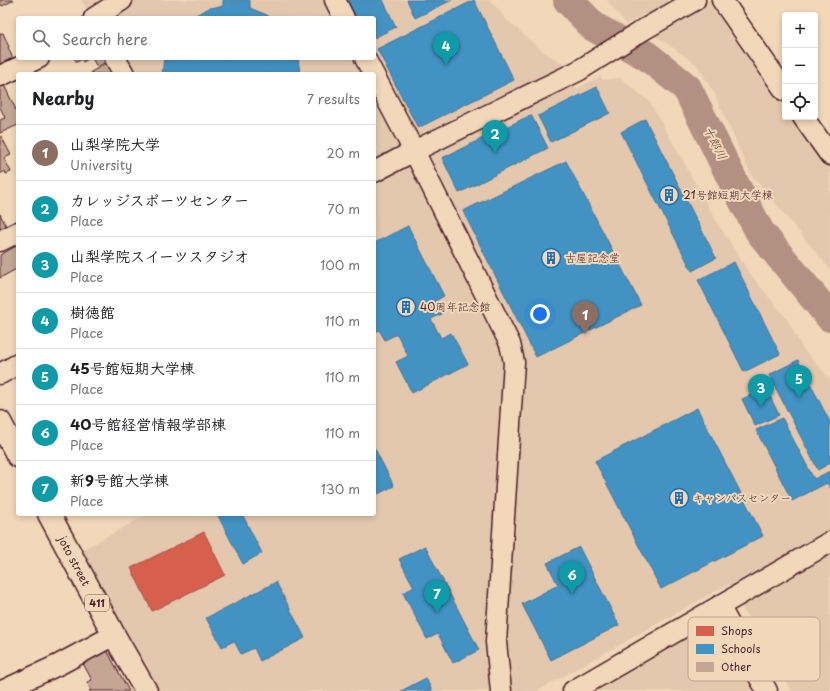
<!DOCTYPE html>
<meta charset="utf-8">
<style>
body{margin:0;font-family:"Playpen Sans","Klee One",sans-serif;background:#f2f2f2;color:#202124}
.controls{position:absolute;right:12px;top:12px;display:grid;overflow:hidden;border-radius:4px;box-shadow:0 2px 6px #0003}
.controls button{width:36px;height:36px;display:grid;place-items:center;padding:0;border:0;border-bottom:1px solid #e0e0e0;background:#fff;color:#202124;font:20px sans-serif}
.you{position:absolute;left:540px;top:314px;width:14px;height:14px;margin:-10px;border:3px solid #fff;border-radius:50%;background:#1a73e8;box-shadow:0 0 0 6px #1a73e833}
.badge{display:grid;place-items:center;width:26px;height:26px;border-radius:50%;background:#db2777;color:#fff;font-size:13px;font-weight:700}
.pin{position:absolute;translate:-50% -33px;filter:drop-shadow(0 1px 2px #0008)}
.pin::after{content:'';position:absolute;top:21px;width:14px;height:12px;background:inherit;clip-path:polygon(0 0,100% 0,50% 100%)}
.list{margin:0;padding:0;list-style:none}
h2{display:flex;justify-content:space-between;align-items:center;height:52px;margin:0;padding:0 16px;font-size:17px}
h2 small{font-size:13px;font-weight:400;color:#757577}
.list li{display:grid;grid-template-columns:26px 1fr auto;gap:12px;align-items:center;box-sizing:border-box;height:56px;padding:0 16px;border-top:1px solid #e0e0e0}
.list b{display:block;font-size:15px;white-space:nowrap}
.list p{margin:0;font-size:13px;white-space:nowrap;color:#757577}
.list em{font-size:13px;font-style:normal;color:#757577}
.icon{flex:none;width:22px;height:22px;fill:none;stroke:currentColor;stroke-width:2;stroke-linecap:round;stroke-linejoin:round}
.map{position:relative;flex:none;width:830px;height:691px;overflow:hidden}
.search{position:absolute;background:#fff;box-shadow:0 2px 6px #0003;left:16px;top:16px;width:360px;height:44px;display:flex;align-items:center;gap:10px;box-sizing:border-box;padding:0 14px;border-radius:4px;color:#757577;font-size:15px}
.panel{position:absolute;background:#fff;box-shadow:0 2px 6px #0003;left:16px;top:72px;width:360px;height:444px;border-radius:4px}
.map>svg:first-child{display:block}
.built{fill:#e4c8ae}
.shops{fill:#d6604d;stroke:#ac4c43}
.schools{fill:#4393c3;stroke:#457095}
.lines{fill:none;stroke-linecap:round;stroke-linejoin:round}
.river{stroke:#b29182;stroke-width:30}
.building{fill:#c5a694;stroke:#4a1f2b}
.minor-casing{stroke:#4a1f2b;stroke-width:23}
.highway-casing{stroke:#4a1f2b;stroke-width:25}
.minor{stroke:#f2d7b9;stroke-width:20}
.highway{stroke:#f2d7b9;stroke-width:22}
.labels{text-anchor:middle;stroke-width:4;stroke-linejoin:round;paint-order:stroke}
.shield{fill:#f2d7b9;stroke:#7c5656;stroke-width:1}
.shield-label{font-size:10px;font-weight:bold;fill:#4a1f2b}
.poi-label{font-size:11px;fill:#4a1f2b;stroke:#f2d7b9;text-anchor:start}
.street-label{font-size:11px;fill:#4a1f2b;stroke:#f2d7b9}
.water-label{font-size:12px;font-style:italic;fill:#643c41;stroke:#f2d7b9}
.key{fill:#f2d7b9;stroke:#c0a08e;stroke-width:1}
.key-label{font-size:11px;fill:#4a1f2b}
</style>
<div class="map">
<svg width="830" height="691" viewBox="0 0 830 691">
<rect width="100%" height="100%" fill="#f2d7b9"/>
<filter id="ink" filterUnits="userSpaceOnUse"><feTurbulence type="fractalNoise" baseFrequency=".025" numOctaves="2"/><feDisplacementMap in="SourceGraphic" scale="8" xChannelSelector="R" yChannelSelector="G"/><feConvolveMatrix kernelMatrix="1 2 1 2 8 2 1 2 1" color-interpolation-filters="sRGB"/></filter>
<g filter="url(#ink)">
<!-- built -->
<path class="built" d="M 81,0 L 490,0 L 505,18 L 541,50 L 562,63 L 576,89 L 601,76 L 602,80 L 620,78 L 650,102 L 718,224 L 750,274 L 787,319 L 803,349 L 830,379 L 830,691 L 792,691 L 728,584 L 537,691 L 159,691 L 79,552 L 148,514 L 374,514 L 374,74 L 124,74 L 115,58 L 374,58 L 374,18 L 92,18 Z
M 607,0 L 675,0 L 626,24 Z
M 708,0 L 714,0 L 785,101 L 785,117 L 796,117 L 830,165 L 830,269 L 750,173 L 714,93 L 697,65 L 652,33 Z
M 715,622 L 755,691 L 597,691 Z"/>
<!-- shops -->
<path class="shops" d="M 204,532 L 225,575 L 152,611 L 131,568 Z"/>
<!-- schools -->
<path class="schools" d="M 223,0 L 250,0 L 250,8 L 267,15 L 271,18 L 190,18 L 209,8 L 223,6 Z
M 343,0 L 383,0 L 396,27 L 374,38 L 374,18 L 352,18 Z
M 407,0 L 452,0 L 415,18 Z
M 474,0 L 514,80 L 418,128 L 377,49 Z
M 164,58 L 298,58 L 300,74 L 162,74 Z
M 597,87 L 610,113 L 551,142 L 538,116 Z
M 531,115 L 548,148 L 459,193 L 442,158 Z
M 645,119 L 716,258 L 692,271 L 621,132 Z
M 566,161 L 641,305 L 536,357 L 463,211 Z
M 408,226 L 444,296 L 435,301 L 442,314 L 431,319 L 441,338 L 451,333 L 468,364 L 412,393 L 396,362 L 408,356 L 397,334 L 385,340 L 379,330 L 374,333 L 374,243 Z
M 734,262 L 780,354 L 744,372 L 698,280 Z
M 798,360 L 830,422 L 830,463 L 818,470 L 769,375 Z
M 766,388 L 779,415 L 755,426 L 742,399 Z
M 697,408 L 763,536 L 661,589 L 595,461 Z
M 782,418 L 814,479 L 830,471 L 830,488 L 827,483 L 792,501 L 756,430 Z
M 374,447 L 394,486 L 374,496 Z
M 217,514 L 242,514 L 262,553 L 243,564 Z
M 425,546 L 479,650 L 453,663 L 438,634 L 427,639 L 403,593 L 414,587 L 399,559 Z
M 579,547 L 619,625 L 551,660 L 522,604 L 558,585 L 547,563 Z
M 276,582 L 305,638 L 260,661 L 254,648 L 241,654 L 234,641 L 222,647 L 206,618 Z
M 426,678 L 432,691 L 401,691 Z"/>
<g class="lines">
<!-- river -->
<path class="river" d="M 568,0 L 594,27 L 647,56 L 687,88 L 734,183 L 760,232 L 830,317"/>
</g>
<!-- building -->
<path class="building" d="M 0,0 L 14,0 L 2,6 L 0,3 Z
M 3,33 L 9,47 L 8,47 L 13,59 L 0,65 L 0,34 Z
M 74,58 L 90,58 L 83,62 L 82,59 L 77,62 Z
M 92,58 L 104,58 L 106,62 L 97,67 Z
M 109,62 L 115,74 L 92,74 L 91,72 Z
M 2,81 L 18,114 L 18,125 L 0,133 L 0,120 L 5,118 L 0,107 L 0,82 Z
M 1,136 L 11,155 L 4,158 L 11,172 L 6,174 L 5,171 L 0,174 L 0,137 Z
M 0,214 L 8,230 L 0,234 Z
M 18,245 L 18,268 L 0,278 L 0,255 Z
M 105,647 L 129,691 L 89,691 L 91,690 L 87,682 L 92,680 L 81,660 Z"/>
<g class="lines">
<defs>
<path id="minor" d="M 335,0 L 344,18
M 722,0 L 785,91
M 94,18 L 122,0
M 115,58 L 124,74
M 365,58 L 414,151 L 510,344 L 514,362 L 496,642 L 501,691
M 0,76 L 39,58
M 803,117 L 830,155
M 374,172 L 414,151 L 578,71 L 643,30 L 695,0
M 0,241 L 18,232
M 0,374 L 18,364
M 719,606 L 767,691
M 2,691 L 60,664 L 114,635
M 573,691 L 830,542"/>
<path id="highway" d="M 0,422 L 18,456
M 49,514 L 114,635 L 146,691"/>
</defs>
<!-- minor casing -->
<use href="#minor" class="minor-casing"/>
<!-- highway casing -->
<use href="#highway" class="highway-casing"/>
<!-- minor -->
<use href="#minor" class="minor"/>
<!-- highway -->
<use href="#highway" class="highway"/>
</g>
</g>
<!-- icons -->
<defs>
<symbol id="building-ring" viewBox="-11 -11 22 22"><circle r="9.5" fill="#f2d7b9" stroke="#1f6fb2" stroke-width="1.5"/><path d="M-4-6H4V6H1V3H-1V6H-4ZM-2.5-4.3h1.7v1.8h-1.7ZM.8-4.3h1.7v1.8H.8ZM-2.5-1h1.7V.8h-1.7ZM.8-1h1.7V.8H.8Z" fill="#1f6fb2"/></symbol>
</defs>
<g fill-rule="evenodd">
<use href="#building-ring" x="658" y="184" width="22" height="22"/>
<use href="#building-ring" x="540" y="247" width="22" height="22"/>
<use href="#building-ring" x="395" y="296" width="22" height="22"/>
<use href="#building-ring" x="668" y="487" width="22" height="22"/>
</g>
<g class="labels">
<!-- shield labels -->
<rect class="shield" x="85" y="595" width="24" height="16" rx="3"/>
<g class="shield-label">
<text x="97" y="607">411</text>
</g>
<!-- poi labels -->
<g class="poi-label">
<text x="683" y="199">21号館短期大学棟</text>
<text x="565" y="262">古屋記念堂</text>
<text x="420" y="311">40周年記念館</text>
<text x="693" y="502">キャンパスセンター</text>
</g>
<!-- street labels -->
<g class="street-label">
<text transform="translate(74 561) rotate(62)" y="4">joto street</text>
</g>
<!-- water labels -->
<g class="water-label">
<text transform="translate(715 143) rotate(63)" y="4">十郎川</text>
</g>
</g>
<!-- legend -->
<rect x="688" y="617" width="132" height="64" rx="6" class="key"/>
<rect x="696" y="626" width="18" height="10" fill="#d6604d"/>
<rect x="696" y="644" width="18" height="10" fill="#4393c3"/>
<rect x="696" y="662" width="18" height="10" fill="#c5a694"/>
<g class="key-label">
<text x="721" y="635">Shops</text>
<text x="721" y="653">Schools</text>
<text x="721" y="671">Other</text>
</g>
</svg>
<div class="controls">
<button>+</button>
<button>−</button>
<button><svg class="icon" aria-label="locate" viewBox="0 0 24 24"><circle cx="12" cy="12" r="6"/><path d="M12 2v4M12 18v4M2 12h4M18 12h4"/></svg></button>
</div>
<div class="you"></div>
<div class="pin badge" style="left:585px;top:334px;background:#8d6e63">1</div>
<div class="pin badge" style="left:495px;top:153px;background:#0f9aa8">2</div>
<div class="pin badge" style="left:761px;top:407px;background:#0f9aa8">3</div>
<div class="pin badge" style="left:446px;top:65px;background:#0f9aa8">4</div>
<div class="pin badge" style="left:799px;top:398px;background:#0f9aa8">5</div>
<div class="pin badge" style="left:572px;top:594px;background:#0f9aa8">6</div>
<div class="pin badge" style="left:437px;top:613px;background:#0f9aa8">7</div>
<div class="search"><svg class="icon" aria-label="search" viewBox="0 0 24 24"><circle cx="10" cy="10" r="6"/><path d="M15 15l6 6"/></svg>Search here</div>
<section class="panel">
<h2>Nearby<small>7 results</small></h2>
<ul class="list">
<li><span class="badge" style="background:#8d6e63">1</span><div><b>山梨学院大学</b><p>University</p></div><em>20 m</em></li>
<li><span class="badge" style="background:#0f9aa8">2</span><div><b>カレッジスポーツセンター</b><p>Place</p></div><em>70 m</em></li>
<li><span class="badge" style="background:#0f9aa8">3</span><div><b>山梨学院スイーツスタジオ</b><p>Place</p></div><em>100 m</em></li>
<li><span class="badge" style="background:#0f9aa8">4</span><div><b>樹徳館</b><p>Place</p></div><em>110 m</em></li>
<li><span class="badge" style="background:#0f9aa8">5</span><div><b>45号館短期大学棟</b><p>Place</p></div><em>110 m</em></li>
<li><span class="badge" style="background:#0f9aa8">6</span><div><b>40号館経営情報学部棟</b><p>Place</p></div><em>110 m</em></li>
<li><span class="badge" style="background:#0f9aa8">7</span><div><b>新9号館大学棟</b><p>Place</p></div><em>130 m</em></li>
</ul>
</section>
</div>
